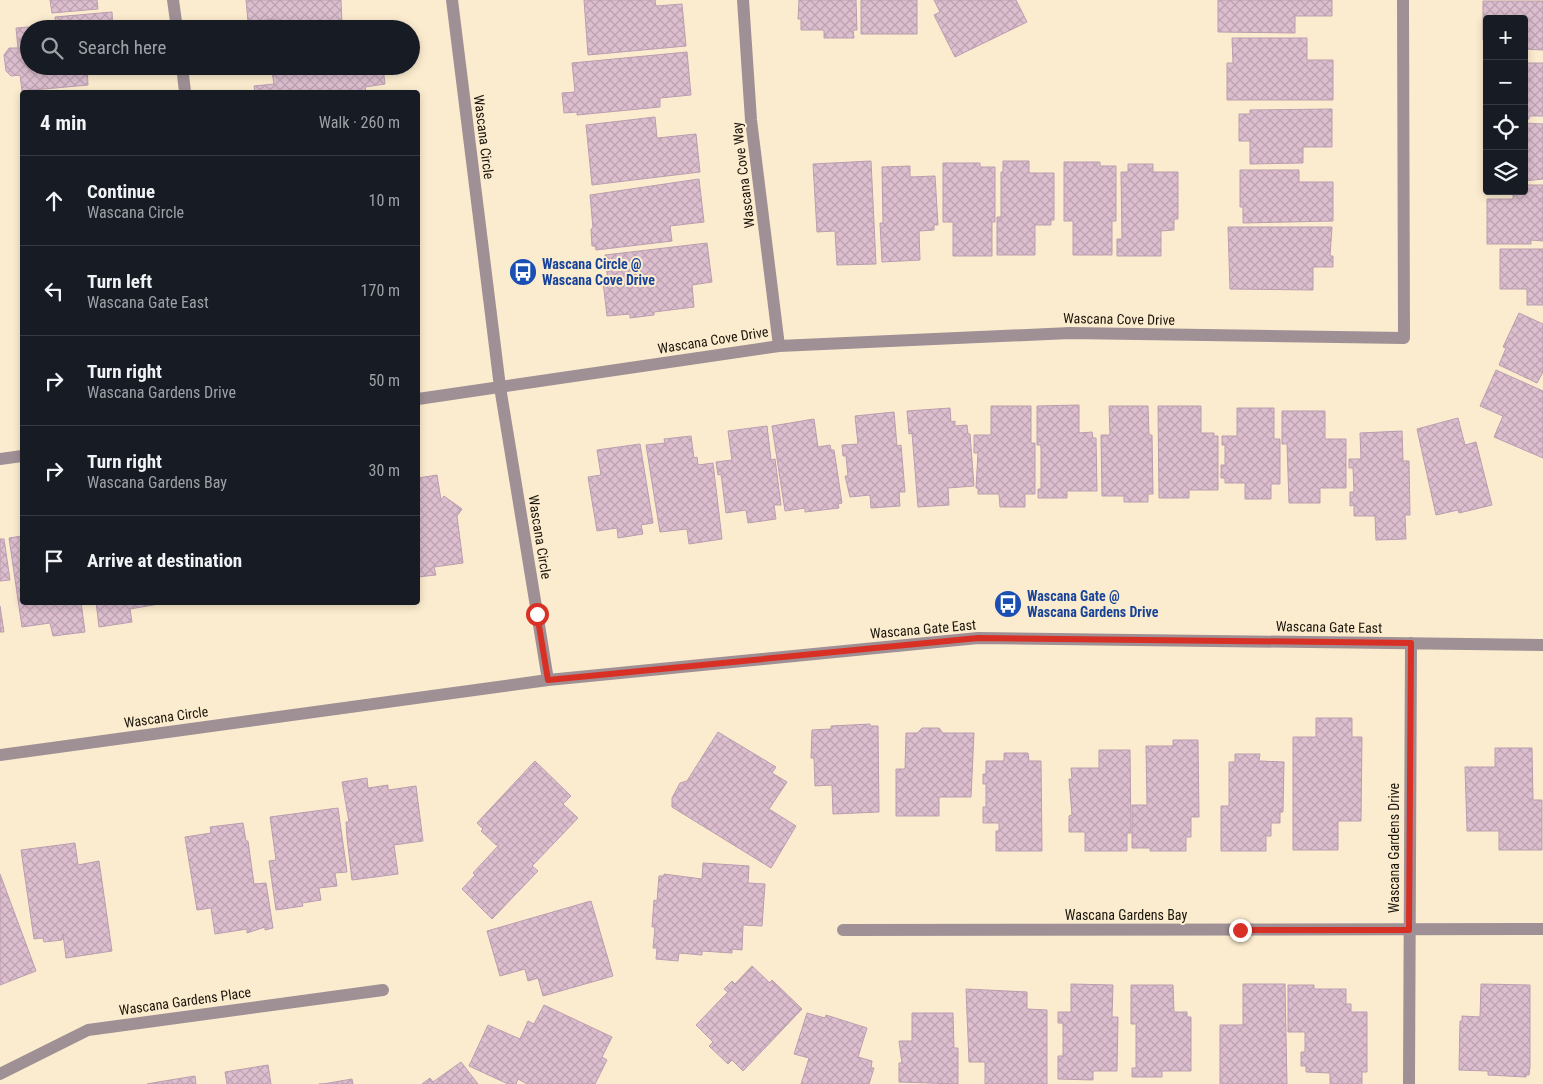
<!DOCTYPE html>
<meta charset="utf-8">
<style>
body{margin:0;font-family:"Roboto Condensed",sans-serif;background:#242831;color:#f1f3f6}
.controls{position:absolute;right:15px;top:15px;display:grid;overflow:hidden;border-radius:5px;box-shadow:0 2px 8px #0003}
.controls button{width:45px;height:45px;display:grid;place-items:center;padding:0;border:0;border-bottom:1px solid #363941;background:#171b24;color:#f1f3f6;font:25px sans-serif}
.stop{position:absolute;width:15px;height:15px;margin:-11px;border:4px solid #d93025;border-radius:50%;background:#fff}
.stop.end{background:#d93025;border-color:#fff;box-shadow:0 1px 5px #0008}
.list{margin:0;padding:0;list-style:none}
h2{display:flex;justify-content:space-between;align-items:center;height:65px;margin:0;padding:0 20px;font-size:21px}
h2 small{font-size:16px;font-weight:400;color:#9ea1a6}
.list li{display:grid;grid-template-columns:32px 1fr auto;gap:15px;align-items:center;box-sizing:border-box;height:90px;padding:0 20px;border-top:1px solid #363941}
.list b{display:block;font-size:19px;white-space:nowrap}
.list p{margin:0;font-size:16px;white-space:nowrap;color:#9ea1a6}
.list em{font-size:16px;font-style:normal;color:#9ea1a6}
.icon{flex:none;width:28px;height:28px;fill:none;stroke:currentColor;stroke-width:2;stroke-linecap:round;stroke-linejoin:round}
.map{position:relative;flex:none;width:1543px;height:1084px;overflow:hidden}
.search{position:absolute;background:#171b24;box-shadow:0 2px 8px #0003;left:20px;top:20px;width:400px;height:55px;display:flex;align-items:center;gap:12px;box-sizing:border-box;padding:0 18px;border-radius:28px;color:#9ea1a6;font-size:19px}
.panel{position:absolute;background:#171b24;box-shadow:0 2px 8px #0003;left:20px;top:90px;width:400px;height:515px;border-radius:5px}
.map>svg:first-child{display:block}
.building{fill:url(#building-cross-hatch);stroke:#bb9eaf}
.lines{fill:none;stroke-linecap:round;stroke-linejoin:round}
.minor{stroke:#9f9095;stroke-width:12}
.route{stroke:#d93025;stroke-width:6}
.labels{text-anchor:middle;stroke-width:4;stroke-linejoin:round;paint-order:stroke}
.street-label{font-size:14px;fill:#19140a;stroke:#fceccf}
.transit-label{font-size:14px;font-weight:bold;fill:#164399;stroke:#fceccf;text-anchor:start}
</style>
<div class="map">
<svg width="1543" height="1084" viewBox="0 0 1543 1084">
<defs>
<pattern id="building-cross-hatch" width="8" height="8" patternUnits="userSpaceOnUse" patternTransform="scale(1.25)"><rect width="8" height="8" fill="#dcbecf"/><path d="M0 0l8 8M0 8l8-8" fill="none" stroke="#bca2b0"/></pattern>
</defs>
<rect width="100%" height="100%" fill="#fceccf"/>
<!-- building -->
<path class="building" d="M 50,0 L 97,0 L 98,9 L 52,13 Z
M 246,0 L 341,0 L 342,25 L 336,26 L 336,29 L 277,29 L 276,19 L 248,22 Z
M 584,0 L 655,0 L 656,6 L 682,4 L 686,46 L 588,55 Z
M 799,0 L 856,0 L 857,30 L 853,30 L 854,38 L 824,38 L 824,30 L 801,30 L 801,19 L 798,19 Z
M 861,0 L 917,0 L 917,34 L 861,34 Z
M 934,0 L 1016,0 L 1027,22 L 955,57 L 934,15 L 940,12 Z
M 1218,0 L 1332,0 L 1332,16 L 1295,16 L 1295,33 L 1218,32 Z
M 1483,1 L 1543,1 L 1543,50 L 1524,49 L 1524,19 L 1487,19 L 1487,40 L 1483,40 Z
M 112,12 L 113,29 L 29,29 L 29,66 L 87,66 L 88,85 L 22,91 L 20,75 L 11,76 L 6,71 L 4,55 L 9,48 L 18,48 L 16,28 L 56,25 L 55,17 Z
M 1232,38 L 1307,38 L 1307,60 L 1333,60 L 1333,100 L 1227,100 L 1227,63 L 1233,63 Z
M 687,52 L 691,95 L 660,98 L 660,107 L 577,115 L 577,112 L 564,113 L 562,93 L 575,92 L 572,63 Z
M 1524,63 L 1543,63 L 1543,116 L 1529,116 L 1529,119 L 1524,119 Z
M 271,66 L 383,66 L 385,84 L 365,87 L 366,92 L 255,92 L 254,86 L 274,84 Z
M 1484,77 L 1487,77 L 1487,119 L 1484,119 Z
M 1332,109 L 1332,147 L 1303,147 L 1303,163 L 1250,164 L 1250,141 L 1239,141 L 1239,114 L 1250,114 L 1250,110 Z
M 655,117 L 657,138 L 696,134 L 700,172 L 592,185 L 586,125 Z
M 1524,123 L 1543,124 L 1543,179 L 1524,181 Z
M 871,161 L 876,264 L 837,265 L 835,231 L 817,232 L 813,164 Z
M 1003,161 L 1029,161 L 1029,173 L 1054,173 L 1054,220 L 1051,220 L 1051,225 L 1035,225 L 1035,255 L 997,255 L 997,217 L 1001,217 L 1001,172 L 1003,172 Z
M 1064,162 L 1100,162 L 1100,166 L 1116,166 L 1116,221 L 1112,221 L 1112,255 L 1073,255 L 1073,221 L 1064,221 Z
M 943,163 L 980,163 L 980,167 L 995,167 L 995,222 L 992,222 L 992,256 L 953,256 L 953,222 L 943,222 Z
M 1128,164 L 1153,164 L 1153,172 L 1178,172 L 1178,219 L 1174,219 L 1174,230 L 1161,231 L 1161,256 L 1117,256 L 1117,239 L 1122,239 L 1121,172 L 1128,172 Z
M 910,166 L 910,177 L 935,176 L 938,225 L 934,225 L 934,230 L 919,231 L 920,260 L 882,262 L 880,223 L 883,223 L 882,167 Z
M 1240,170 L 1299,170 L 1299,182 L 1333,182 L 1333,221 L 1243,223 L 1243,207 L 1240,207 Z
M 699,179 L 704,222 L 670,226 L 672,241 L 596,250 L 595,246 L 592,246 L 591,229 L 593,228 L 590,195 Z
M 1524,185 L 1543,185 L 1543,241 L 1531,240 L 1531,244 L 1487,244 L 1487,199 L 1513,199 L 1513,191 L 1524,191 Z
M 1228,227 L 1332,227 L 1330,256 L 1333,256 L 1333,267 L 1313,267 L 1313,290 L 1230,289 Z
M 707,243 L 712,282 L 692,285 L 694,307 L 654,312 L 654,315 L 630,318 L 630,314 L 607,316 L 603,282 L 608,282 L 605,255 Z
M 1500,249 L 1543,249 L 1543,305 L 1527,305 L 1527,289 L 1500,289 Z
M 1519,313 L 1543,324 L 1543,372 L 1537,383 L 1499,365 L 1506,348 L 1503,347 Z
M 1496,370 L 1543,391 L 1543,458 L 1494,437 L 1503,416 L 1480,406 Z
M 1079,405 L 1079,433 L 1092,432 L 1093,438 L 1096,438 L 1097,491 L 1067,491 L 1067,498 L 1038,498 L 1038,489 L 1041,489 L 1041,445 L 1037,445 L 1037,406 Z
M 991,406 L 1031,406 L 1031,443 L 1035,443 L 1035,494 L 1025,494 L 1025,507 L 1000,507 L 999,494 L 978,494 L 978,488 L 976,488 L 978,453 L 974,453 L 974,435 L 991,435 Z
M 1109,406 L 1148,406 L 1149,435 L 1152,435 L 1153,494 L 1148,494 L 1148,502 L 1124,502 L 1124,496 L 1102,496 L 1101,435 L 1110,435 Z
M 1158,406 L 1201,406 L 1201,433 L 1214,433 L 1214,436 L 1218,436 L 1218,490 L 1189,490 L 1189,498 L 1159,498 Z
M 950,408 L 951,422 L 955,421 L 955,426 L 967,425 L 968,434 L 970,434 L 974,486 L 948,488 L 949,505 L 918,507 L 912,433 L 909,434 L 907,411 Z
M 1237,408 L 1274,408 L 1274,439 L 1280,439 L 1280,484 L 1271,484 L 1271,499 L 1245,499 L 1245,483 L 1225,483 L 1225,478 L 1221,478 L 1221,465 L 1225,465 L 1225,445 L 1222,445 L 1222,436 L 1237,436 Z
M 1282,411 L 1325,411 L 1325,439 L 1346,439 L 1346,488 L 1320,488 L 1320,503 L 1289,503 L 1287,444 L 1282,444 Z
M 894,412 L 897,446 L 901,445 L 905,492 L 899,492 L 900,506 L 871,508 L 870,495 L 850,497 L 845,476 L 848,476 L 846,456 L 843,456 L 842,445 L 858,444 L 855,416 Z
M 1458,418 L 1465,445 L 1476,442 L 1492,505 L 1459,513 L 1458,510 L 1436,515 L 1417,429 Z
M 814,419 L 818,447 L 830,445 L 831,450 L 834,450 L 842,503 L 838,504 L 839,508 L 805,512 L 805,508 L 785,511 L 772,426 Z
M 767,426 L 771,460 L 775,459 L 781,505 L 774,505 L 776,519 L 748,523 L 746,510 L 726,513 L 721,474 L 718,475 L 716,462 L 732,460 L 728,431 Z
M 1402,431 L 1403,461 L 1409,461 L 1410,515 L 1405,515 L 1406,539 L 1376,540 L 1375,516 L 1354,516 L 1354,505 L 1350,506 L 1350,492 L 1354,492 L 1353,468 L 1349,468 L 1349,459 L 1361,459 L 1360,433 Z
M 691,436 L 694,458 L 697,457 L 698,465 L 713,463 L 722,539 L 689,544 L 687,529 L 660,532 L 646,445 L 665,443 L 664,439 Z
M 640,444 L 653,523 L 641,525 L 643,534 L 618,538 L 617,528 L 597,531 L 588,477 L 601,475 L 597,450 Z
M 437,475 L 441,500 L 444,496 L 462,509 L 457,516 L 463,563 L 434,567 L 436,575 L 418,577 L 418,478 Z
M 22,536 L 22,602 L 81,602 L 85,632 L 53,636 L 50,623 L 22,627 L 9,538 Z
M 0,539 L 4,539 L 10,580 L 0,581 Z
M 96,602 L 158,602 L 159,604 L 130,609 L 132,622 L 99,627 Z
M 0,606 L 4,632 L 0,632 Z
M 1316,718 L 1352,718 L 1352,737 L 1362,737 L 1361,821 L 1338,821 L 1338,850 L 1293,850 L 1293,737 L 1316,737 Z
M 870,724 L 870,726 L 878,726 L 879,812 L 833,814 L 832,785 L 815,786 L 814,758 L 811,758 L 812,730 L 831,729 L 831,726 Z
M 922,728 L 939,728 L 943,733 L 974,733 L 971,797 L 939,797 L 939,816 L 896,816 L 896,769 L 905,769 L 906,733 L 917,733 Z
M 718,732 L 776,767 L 772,773 L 787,782 L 769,809 L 796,826 L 771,868 L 672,807 L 672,798 L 680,783 L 687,781 Z
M 1173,740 L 1198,740 L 1199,817 L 1191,817 L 1191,837 L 1186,837 L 1186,851 L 1150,851 L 1150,848 L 1132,848 L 1132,805 L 1147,805 L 1146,746 L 1173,746 Z
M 1495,748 L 1532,748 L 1533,800 L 1542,800 L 1542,850 L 1499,850 L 1499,831 L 1467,831 L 1465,767 L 1495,767 Z
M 1099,750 L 1130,750 L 1131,833 L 1127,833 L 1127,851 L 1085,851 L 1085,832 L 1069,832 L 1069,816 L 1072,815 L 1069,779 L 1072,779 L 1071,768 L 1099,768 Z
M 1004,753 L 1028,753 L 1029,761 L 1041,761 L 1042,851 L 996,851 L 996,831 L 999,831 L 999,823 L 983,823 L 983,807 L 986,807 L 986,784 L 983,784 L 983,774 L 986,774 L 986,761 L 1004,761 Z
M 1235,754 L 1260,754 L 1259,761 L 1284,762 L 1283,812 L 1280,812 L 1280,823 L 1271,823 L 1271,836 L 1266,836 L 1266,851 L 1221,851 L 1221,806 L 1229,806 L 1229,762 L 1235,762 Z
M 535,761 L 571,796 L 563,804 L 578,818 L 532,866 L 538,871 L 492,919 L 462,889 L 475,875 L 473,873 L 499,845 L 496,845 L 481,831 L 483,829 L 477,823 Z
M 367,778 L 368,788 L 388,785 L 388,790 L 416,786 L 423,841 L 394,845 L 398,874 L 352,880 L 347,838 L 346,822 L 349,822 L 342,782 Z
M 338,808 L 347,872 L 335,873 L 337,886 L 319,888 L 321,900 L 302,903 L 303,906 L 276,910 L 269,861 L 276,860 L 270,817 Z
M 243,823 L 246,841 L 248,841 L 254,884 L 266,883 L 273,928 L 265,930 L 265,927 L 247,933 L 247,929 L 215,934 L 211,908 L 197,910 L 185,837 L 211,833 L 210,827 Z
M 75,843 L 78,865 L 99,861 L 112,951 L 66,958 L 63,934 L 62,940 L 44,942 L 43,938 L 34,939 L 21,850 Z
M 703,863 L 749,866 L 748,883 L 765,884 L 762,926 L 743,925 L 742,950 L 732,949 L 732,953 L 702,951 L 702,955 L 679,953 L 678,961 L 656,959 L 657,948 L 653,948 L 655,927 L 652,927 L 654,900 L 657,901 L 659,876 L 664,876 L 664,874 L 702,879 Z
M 0,874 L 36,971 L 0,985 Z
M 591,901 L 613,976 L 543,996 L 538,978 L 528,981 L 525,969 L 500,976 L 487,931 Z
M 752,966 L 770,983 L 772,980 L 802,1009 L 743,1071 L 732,1060 L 728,1064 L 709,1046 L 713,1042 L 696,1025 L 728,992 L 724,989 L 732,981 L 735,984 Z
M 1071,984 L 1113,985 L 1112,1017 L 1118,1017 L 1117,1071 L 1093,1071 L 1093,1080 L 1058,1079 L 1058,1056 L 1063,1056 L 1063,1023 L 1058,1023 L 1058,1012 L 1071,1012 Z
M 1243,984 L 1285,984 L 1287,1084 L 1220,1084 L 1220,1025 L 1243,1025 Z
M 1481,984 L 1530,985 L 1530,1067 L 1529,1075 L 1526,1075 L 1526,1077 L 1488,1075 L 1488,1071 L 1459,1070 L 1460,1021 L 1462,1021 L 1462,1016 L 1480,1017 Z
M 1131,985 L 1173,985 L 1174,1012 L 1187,1012 L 1187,1017 L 1191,1017 L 1191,1071 L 1162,1071 L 1162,1077 L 1132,1077 L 1132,1068 L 1136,1068 L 1136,1024 L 1131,1024 Z
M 1288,985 L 1314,985 L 1314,989 L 1346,989 L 1346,1004 L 1351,1004 L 1351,1012 L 1367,1012 L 1367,1072 L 1362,1072 L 1362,1084 L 1330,1084 L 1330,1073 L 1306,1072 L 1306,1066 L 1301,1066 L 1301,1052 L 1305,1052 L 1305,1032 L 1288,1032 Z
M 966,989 L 1027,992 L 1027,1009 L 1047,1010 L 1047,1084 L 985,1084 L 985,1062 L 969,1062 Z
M 544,1005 L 612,1037 L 602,1057 L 607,1060 L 595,1084 L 527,1084 L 518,1079 L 516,1084 L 508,1084 L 469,1066 L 488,1025 L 520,1039 L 528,1021 L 534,1024 Z
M 807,1013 L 825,1018 L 826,1015 L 867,1028 L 858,1057 L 872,1061 L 871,1068 L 874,1068 L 869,1084 L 801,1084 L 809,1058 L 794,1054 Z
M 912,1013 L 953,1013 L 954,1048 L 958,1048 L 958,1084 L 899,1082 L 899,1063 L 902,1063 L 899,1041 L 912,1041 Z
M 461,1062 L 478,1084 L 422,1084 L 430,1078 L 433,1082 Z
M 268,1065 L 271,1084 L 227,1084 L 225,1072 Z
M 195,1076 L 196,1084 L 147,1084 L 158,1082 Z
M 352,1079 L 353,1084 L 319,1084 L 323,1084 Z"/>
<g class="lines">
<!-- minor -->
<path class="minor" d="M 173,0 L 177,29
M 452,0 L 500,387 L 548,680
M 743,0 L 751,120 L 779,346
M 182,66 L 185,92
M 418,399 L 779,346 L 1070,333 L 1404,338 L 1403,0
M 0,459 L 22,456
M 0,755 L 548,680 L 978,638 L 1543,645
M 843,930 L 1543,929
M 0,1074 L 88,1030 L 383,990
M 1409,1084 L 1411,643"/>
</g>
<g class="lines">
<!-- route -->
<path class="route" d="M 537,614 L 548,680 L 978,638 L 1411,643 L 1409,930 L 1240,930"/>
</g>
<!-- icons -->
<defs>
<symbol id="bus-disc" viewBox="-11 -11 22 22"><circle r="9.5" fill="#1a4fb4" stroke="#fceccf"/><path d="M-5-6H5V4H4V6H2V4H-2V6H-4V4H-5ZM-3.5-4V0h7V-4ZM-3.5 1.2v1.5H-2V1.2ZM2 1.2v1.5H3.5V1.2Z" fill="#fff"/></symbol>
</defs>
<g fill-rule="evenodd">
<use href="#bus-disc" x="507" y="256" width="32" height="32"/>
<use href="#bus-disc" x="992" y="588" width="32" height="32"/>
</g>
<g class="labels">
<!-- street labels -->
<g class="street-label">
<text transform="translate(484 137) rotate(83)" y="5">Wascana Circle</text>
<text transform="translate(743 175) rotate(-97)" y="5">Wascana Cove Way</text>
<text transform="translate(1119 319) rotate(1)" y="5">Wascana Cove Drive</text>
<text transform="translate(713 340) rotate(-9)" y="5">Wascana Cove Drive</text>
<text transform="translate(540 537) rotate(81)" y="5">Wascana Circle</text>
<text transform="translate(1329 627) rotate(1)" y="5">Wascana Gate East</text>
<text transform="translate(923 629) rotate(-5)" y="5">Wascana Gate East</text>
<text transform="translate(166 717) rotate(-8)" y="5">Wascana Circle</text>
<text transform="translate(1394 848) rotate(-90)" y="5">Wascana Gardens Drive</text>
<text x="1126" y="920">Wascana Gardens Bay</text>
<text transform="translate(185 1001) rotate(-8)" y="5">Wascana Gardens Place</text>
</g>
<!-- transit labels -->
<g class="transit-label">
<text x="542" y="269">Wascana Circle @<tspan x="542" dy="16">Wascana Cove Drive</tspan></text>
<text x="1027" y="601">Wascana Gate @<tspan x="1027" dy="16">Wascana Gardens Drive</tspan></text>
</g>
</g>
</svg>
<div class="controls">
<button>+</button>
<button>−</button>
<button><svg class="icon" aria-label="locate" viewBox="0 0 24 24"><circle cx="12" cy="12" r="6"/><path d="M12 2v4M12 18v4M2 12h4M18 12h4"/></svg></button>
<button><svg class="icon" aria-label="layers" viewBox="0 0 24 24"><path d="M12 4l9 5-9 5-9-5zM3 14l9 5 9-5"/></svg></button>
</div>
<div class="stop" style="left:537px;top:614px"></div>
<div class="stop end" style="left:1240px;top:930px"></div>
<div class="search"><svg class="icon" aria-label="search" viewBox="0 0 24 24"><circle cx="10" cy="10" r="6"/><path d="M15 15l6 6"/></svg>Search here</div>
<section class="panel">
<h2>4 min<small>Walk · 260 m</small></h2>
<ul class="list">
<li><svg class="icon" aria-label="ahead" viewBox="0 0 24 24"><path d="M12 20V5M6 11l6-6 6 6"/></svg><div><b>Continue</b><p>Wascana Circle</p></div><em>10 m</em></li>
<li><svg class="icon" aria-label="left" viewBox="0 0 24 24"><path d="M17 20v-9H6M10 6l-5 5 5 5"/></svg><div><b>Turn left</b><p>Wascana Gate East</p></div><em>170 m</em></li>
<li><svg class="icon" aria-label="right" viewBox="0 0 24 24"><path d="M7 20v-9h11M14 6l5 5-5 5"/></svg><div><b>Turn right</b><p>Wascana Gardens Drive</p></div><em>50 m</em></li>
<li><svg class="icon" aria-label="right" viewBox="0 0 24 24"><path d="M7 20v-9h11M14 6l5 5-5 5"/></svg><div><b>Turn right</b><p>Wascana Gardens Bay</p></div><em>30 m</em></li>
<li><svg class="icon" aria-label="arrive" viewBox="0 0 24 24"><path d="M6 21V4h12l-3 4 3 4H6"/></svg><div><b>Arrive at destination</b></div></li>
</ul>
</section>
</div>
